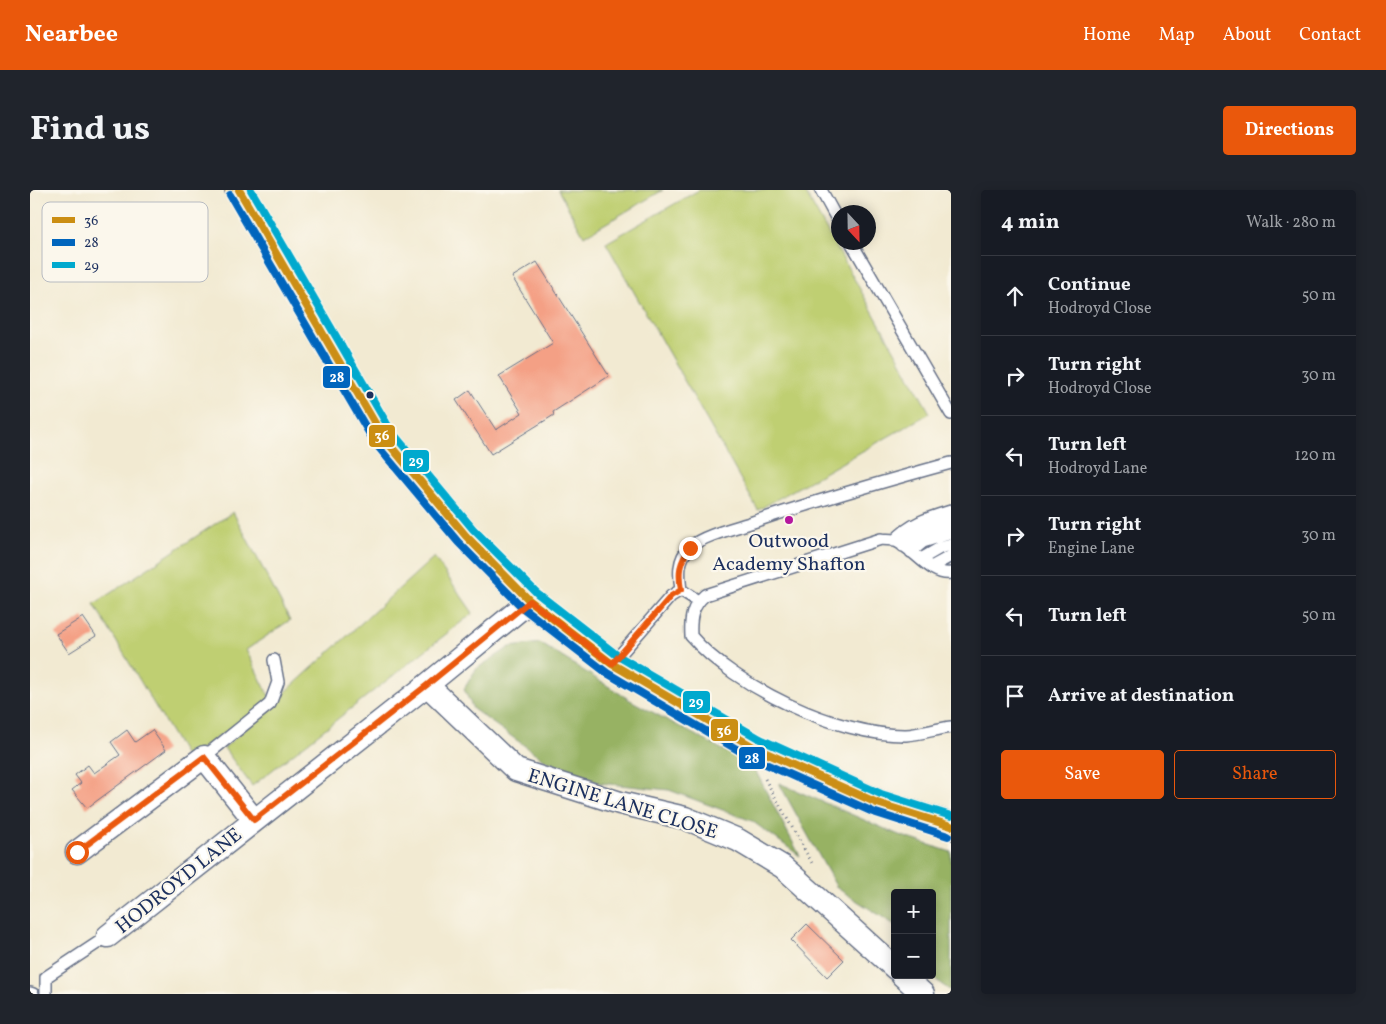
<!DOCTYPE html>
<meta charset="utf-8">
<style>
body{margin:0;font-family:Vollkorn,serif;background:#20242c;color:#f1f3f6}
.controls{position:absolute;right:15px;bottom:15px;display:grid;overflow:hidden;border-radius:5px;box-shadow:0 2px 12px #0003}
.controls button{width:45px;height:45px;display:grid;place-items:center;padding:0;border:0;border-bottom:1px solid #363941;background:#171b24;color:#f1f3f6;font:25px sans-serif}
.compass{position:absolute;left:801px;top:15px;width:45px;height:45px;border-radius:50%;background:#171b24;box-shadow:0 2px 12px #0003;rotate:158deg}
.stop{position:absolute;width:15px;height:15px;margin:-11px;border:4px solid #ea580c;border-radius:50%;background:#fff}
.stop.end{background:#ea580c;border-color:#fff;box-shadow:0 1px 5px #0008}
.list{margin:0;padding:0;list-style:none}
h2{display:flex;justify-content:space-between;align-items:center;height:65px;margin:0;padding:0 20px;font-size:21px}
h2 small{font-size:16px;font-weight:400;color:#9ea1a6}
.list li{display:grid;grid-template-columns:32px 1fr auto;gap:15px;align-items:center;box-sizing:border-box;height:80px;padding:0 20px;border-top:1px solid #363941}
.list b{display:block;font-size:19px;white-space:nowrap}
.list p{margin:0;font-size:16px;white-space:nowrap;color:#9ea1a6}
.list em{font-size:16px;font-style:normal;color:#9ea1a6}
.actions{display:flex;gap:10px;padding:15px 20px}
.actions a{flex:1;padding:11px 0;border:1px solid #ea580c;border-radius:5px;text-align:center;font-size:18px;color:#ea580c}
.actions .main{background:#ea580c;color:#fff}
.icon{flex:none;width:28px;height:28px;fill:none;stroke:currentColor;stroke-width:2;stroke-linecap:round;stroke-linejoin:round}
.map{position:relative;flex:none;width:921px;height:804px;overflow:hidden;border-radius:5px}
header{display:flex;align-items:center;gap:30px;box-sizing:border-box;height:70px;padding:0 25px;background:#ea580c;color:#fff}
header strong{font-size:24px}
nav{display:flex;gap:28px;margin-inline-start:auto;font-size:18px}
.intro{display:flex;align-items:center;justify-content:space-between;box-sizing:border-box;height:120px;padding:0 30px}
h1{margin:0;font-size:35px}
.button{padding:12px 22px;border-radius:5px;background:#ea580c;color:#fff;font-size:18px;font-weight:700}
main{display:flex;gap:30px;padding:0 30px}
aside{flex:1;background:#171b24;border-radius:5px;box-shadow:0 2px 12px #0003}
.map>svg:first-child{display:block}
.green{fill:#bfcf72;stroke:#6d7f68}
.forest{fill:#97b264;stroke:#597061}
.building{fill:#f4a085}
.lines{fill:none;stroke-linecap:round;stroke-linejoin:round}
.service-casing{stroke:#667087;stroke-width:14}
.minor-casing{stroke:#667087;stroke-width:25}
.primary-casing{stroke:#667087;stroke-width:30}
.path{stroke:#667087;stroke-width:3;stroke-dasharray:1 4;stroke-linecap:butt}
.service{stroke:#fff;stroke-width:11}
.minor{stroke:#fff;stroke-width:22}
.primary{stroke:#eec569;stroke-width:28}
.bus-1-casing{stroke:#fbf7ec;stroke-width:11}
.bus-2-casing{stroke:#fbf7ec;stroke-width:11}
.bus-3-casing{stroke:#fbf7ec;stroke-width:11}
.bus-1{stroke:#cb8e13;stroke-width:8}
.bus-2{stroke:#0065bd;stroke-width:8}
.bus-3{stroke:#00a9ce;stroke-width:8}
.route{stroke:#ea580c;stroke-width:6}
.bus-dot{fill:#1b2f5e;stroke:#fbf7ec;stroke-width:2}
.poi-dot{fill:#b5179e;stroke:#fbf7ec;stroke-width:2}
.labels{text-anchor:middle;stroke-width:4.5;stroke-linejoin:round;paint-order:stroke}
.poi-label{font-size:20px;fill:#1b2f5e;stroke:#fbf7ec}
.street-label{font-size:20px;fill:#1b2f5e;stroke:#fbf7ec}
.key{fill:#fbf7ec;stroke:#b8bbc1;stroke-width:1}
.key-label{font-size:14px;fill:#1b2f5e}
.line-badge{stroke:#fbf7ec;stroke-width:2}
.badge-label{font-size:14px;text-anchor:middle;font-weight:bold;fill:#fff}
</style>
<header>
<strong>Nearbee</strong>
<nav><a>Home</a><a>Map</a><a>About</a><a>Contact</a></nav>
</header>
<div class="intro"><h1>Find us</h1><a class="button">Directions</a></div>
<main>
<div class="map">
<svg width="921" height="804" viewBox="0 0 921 804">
<rect width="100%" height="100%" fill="#fbf7ec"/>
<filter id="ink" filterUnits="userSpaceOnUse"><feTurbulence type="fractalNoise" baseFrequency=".02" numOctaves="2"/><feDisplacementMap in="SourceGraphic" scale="10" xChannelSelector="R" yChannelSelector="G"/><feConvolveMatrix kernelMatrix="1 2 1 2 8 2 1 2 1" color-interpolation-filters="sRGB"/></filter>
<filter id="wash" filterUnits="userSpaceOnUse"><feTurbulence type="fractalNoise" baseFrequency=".0096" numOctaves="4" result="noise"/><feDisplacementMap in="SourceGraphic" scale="20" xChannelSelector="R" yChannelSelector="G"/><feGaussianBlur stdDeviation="1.12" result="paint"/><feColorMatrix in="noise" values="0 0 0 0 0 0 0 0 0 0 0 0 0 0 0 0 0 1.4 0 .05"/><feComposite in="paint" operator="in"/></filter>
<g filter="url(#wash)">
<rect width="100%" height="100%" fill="#f2ead2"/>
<!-- green -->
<path class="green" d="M 528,0 L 633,0 L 554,46 Z
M 669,0 L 774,0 L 900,223 L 728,320 L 576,53 Z
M 203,322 L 260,430 L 216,460 L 241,510 L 157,569 L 64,414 Z
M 404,367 L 443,423 L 222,596 L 194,558 Z"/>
<!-- forest -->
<path class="forest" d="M 510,453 L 600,510 L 723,576 L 770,666 L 722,631 L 639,600 L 569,593 L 516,571 L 443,519 L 434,499 L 446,479 L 480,457 Z
M 749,593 L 869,645 L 921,662 L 921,801 L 898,785 L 902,785 L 902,703 L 865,703 L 865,735 L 807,698 Z"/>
<g id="blocks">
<!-- building -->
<path class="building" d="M 507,72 L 579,186 L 523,222 L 524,225 L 461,264 L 426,210 L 440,200 L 466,240 L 492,223 L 469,186 L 523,153 L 482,87 Z
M 53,427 L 66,446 L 39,463 L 26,444 Z
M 97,540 L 105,552 L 122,540 L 136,560 L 57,618 L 42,600 L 51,593 L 45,585 L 58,575 L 64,583 L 90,565 L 81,552 Z
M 777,734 L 814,770 L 797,787 L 761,750 Z"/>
</g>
</g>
<g filter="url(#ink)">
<use href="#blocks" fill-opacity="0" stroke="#667087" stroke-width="1"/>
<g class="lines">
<defs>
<path id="service" d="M 791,0 L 808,31
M 821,52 L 921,224
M 864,351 C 881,333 898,328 921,321
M 873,356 L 891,342 L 921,332
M 881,362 L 893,352 L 921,343
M 891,369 L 910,358 L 921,355
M 901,377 L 921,366
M 921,383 C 899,386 883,356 863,350 C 860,349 855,350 851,349 L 675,405 C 662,416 660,428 661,446 C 705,497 808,546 876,545 C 890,544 906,539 921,537
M 651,400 C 649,386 647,369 660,357 C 674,345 705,338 723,332 C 789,310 855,291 921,273
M 582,474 L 641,406 L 651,400 L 668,411
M 174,567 L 240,514 L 248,492 L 244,470
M 0,803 L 3,804
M 16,804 L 16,787 L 78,746"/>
<path id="minor" d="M 397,495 L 486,580 L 590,613 L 655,628 L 708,650 L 753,677 L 865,778
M 47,662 L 174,567 L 224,630
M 78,746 L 397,495 L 500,411
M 872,785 L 893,804"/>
<path id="primary" d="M 209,0 L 353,247 L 436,346 L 500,411 L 582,474 L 725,558 L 847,613 L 921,636"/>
</defs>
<!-- service casing -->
<use href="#service" class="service-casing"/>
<!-- minor casing -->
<use href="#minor" class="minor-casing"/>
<!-- primary casing -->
<use href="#primary" class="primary-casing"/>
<!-- path -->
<path class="path" d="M 735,589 L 782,673"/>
<!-- service -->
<use href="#service" class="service"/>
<!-- minor -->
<use href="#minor" class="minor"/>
<!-- primary -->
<use href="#primary" class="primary"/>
<defs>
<path id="bus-1" d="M 209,0 L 353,247 L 436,346 L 500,411 L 582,474 L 725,558 L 847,613 L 921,636"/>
<path id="bus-2" d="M 200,5 L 345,253 L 428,352 L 493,418 L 577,483 L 720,567 L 843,622 L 918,646"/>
<path id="bus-3" d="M 221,0 L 361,241 L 443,339 L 507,403 L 588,466 L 730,549 L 851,604 L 921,626"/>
</defs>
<!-- bus-1 casing -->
<use href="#bus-1" class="bus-1-casing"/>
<!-- bus-2 casing -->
<use href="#bus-2" class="bus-2-casing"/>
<!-- bus-3 casing -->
<use href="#bus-3" class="bus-3-casing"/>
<!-- bus-1 -->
<use href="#bus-1" class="bus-1"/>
<!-- bus-2 -->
<use href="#bus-2" class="bus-2"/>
<!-- bus-3 -->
<use href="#bus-3" class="bus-3"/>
</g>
</g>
<g class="lines" filter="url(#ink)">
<!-- route -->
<path class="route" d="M 47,662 L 174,567 L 224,630 L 397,495 L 500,411 L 582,474 L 641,406 L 651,400 C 648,382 649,373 660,358"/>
</g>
<!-- markers -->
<circle class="bus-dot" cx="340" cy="205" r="4.5"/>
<circle class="poi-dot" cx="759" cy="330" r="5"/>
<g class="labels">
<!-- poi labels -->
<g class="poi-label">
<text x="759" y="357">Outwood<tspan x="759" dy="23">Academy Shafton</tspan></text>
</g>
<!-- street labels -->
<g class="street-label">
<text transform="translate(593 613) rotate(17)" y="7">ENGINE LANE CLOSE</text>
<text transform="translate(148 690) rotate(-39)" y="7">HODROYD LANE</text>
</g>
</g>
<!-- legend -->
<rect x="12" y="12" width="166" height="80" rx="8" class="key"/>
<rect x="22" y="27" width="23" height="6" fill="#cb8e13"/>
<rect x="22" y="49" width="23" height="7" fill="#0065bd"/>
<rect x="22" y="72" width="23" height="6" fill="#00a9ce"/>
<g class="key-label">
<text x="54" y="35">36</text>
<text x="54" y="57">28</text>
<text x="54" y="80">29</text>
</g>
<g class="line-badge">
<rect x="292" y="175" width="29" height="24" rx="5" fill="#0065bd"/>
<rect x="338" y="234" width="28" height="24" rx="5" fill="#cb8e13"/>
<rect x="372" y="259" width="28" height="24" rx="5" fill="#00a9ce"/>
<rect x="652" y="500" width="29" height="24" rx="5" fill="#00a9ce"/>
<rect x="680" y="528" width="29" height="24" rx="5" fill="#cb8e13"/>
<rect x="708" y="556" width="28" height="24" rx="5" fill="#0065bd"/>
</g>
<g class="badge-label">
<text x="307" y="192">28</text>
<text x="352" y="250">36</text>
<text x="386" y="276">29</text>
<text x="666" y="517">29</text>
<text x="694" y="545">36</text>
<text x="722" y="573">28</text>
</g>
</svg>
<div class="controls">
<button>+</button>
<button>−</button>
</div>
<svg class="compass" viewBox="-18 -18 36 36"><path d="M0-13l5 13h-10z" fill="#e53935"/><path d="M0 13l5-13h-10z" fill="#9ea1a6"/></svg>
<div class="stop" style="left:47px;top:662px"></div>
<div class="stop end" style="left:660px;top:358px"></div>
</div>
<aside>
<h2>4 min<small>Walk · 280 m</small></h2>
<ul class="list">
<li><svg class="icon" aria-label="ahead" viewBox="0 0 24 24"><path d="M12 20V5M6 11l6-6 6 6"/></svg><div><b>Continue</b><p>Hodroyd Close</p></div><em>50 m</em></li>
<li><svg class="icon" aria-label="right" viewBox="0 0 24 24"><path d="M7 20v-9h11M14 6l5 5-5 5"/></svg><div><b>Turn right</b><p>Hodroyd Close</p></div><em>30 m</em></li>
<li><svg class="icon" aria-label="left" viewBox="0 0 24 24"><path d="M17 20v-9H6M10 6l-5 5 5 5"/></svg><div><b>Turn left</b><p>Hodroyd Lane</p></div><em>120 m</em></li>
<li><svg class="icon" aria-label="right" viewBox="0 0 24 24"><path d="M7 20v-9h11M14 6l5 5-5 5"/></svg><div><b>Turn right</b><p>Engine Lane</p></div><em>30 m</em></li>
<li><svg class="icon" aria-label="left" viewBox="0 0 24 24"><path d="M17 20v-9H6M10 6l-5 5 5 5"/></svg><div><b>Turn left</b></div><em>50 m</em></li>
<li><svg class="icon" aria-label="arrive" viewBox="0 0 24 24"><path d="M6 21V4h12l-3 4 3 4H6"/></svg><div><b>Arrive at destination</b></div></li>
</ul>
<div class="actions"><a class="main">Save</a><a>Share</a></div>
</aside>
</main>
